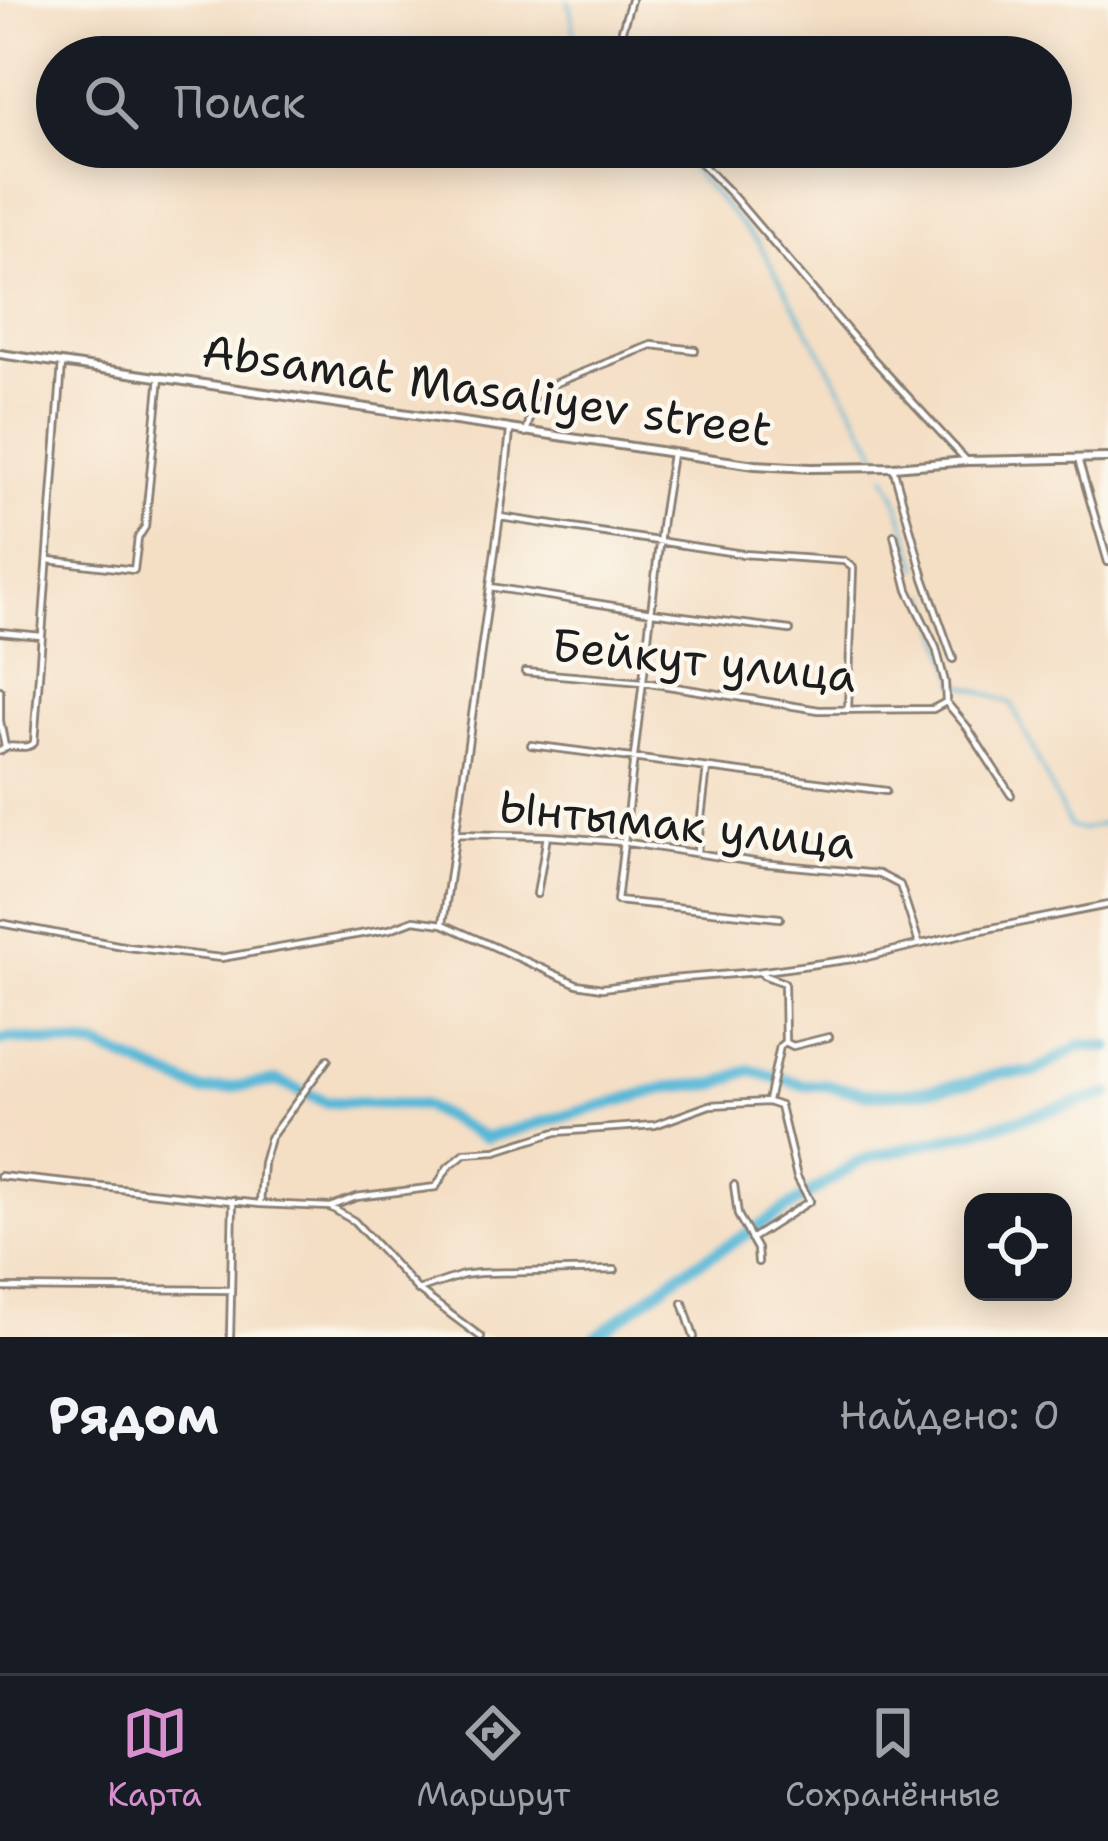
<!DOCTYPE html>
<html lang="ru">
<meta charset="utf-8">
<style>
body{margin:0;font-family:"Shantell Sans",sans-serif;background:#242831;color:#f1f3f6}
.controls{position:absolute;right:36px;bottom:36px;display:grid;overflow:hidden;border-radius:24px;box-shadow:0 6px 30px #0003}
.controls button{width:108px;height:108px;display:grid;place-items:center;padding:0;border:0;border-bottom:3px solid #363941;background:#171b24;color:#f1f3f6;font:60px sans-serif}
.list{margin:0;padding:0;list-style:none}
h2{display:flex;justify-content:space-between;align-items:center;height:156px;margin:0;padding:0 48px;font-size:51px}
h2 small{font-size:39px;font-weight:400;color:#9ea1a6}
.icon{flex:none;width:66px;height:66px;fill:none;stroke:currentColor;stroke-width:2;stroke-linecap:round;stroke-linejoin:round}
.map{position:relative;flex:none;width:1108px;height:1337px;overflow:hidden}
.search{position:absolute;background:#171b24;box-shadow:0 6px 30px #0003;left:36px;right:36px;top:36px;height:132px;display:flex;align-items:center;gap:30px;box-sizing:border-box;padding:0 42px;border-radius:66px;color:#9ea1a6;font-size:45px}
.sheet{height:336px;background:#171b24}
nav{display:flex;justify-content:space-around;align-items:center;box-sizing:border-box;height:168px;border-top:3px solid #363941;background:#171b24;font-size:33px;color:#9ea1a6}
nav a{display:grid;justify-items:center;gap:6px}
nav .on{color:#d690ce}
.map>svg:first-child{display:block}
.lines{fill:none;stroke-linecap:round;stroke-linejoin:round}
.stream{stroke:#58b8d7;stroke-width:3}
.river{stroke:#58b8d7;stroke-width:12}
.minor-casing{stroke:#887d70;stroke-width:10}
.tertiary-casing{stroke:#887d70;stroke-width:12}
.minor{stroke:#fff;stroke-width:4.5}
.tertiary{stroke:#fff;stroke-width:6}
.labels{text-anchor:middle;stroke-width:9;stroke-linejoin:round;paint-order:stroke}
.street-label{font-size:45px;fill:#1c1c1c;stroke:#fbf7ec}
</style>
<div class="map">
<svg width="1108" height="1337" viewBox="0 0 1108 1337">
<rect width="100%" height="100%" fill="#fbf7ec"/>
<filter id="ink" filterUnits="userSpaceOnUse"><feTurbulence type="fractalNoise" baseFrequency=".00833" numOctaves="2"/><feDisplacementMap in="SourceGraphic" scale="24" xChannelSelector="R" yChannelSelector="G"/><feConvolveMatrix kernelMatrix="1 2 1 2 8 2 1 2 1" color-interpolation-filters="sRGB"/></filter>
<filter id="wash" filterUnits="userSpaceOnUse"><feTurbulence type="fractalNoise" baseFrequency=".004" numOctaves="4" result="noise"/><feDisplacementMap in="SourceGraphic" scale="48" xChannelSelector="R" yChannelSelector="G"/><feGaussianBlur stdDeviation="2.7" result="paint"/><feColorMatrix in="noise" values="0 0 0 0 0 0 0 0 0 0 0 0 0 0 0 0 0 1.4 0 .05"/><feComposite in="paint" operator="in"/></filter>
<g filter="url(#wash)">
<rect width="100%" height="100%" fill="#f4dec4"/>
<g class="lines">
<!-- stream -->
<path class="stream" d="M 569,0 L 575,39 L 590,57
M 671,147 L 759,244 L 872,442 L 880,462
M 885,475 L 896,497 L 919,569
M 928,595 L 957,683 L 1011,703 L 1070,827 L 1081,830 L 1108,822"/>
<!-- river -->
<path class="river" d="M 0,1040 L 10,1038 L 96,1046 L 203,1091 L 277,1081 L 326,1102 L 422,1105 L 485,1138 L 669,1087 L 716,1084 L 749,1070 L 804,1085 L 823,1085 L 871,1094 L 915,1092 L 969,1083 L 1001,1073 L 1033,1073 L 1081,1045 L 1108,1047
M 596,1337 L 682,1272 L 752,1231 L 855,1164 L 871,1157 L 980,1130 L 1108,1094"/>
</g>
</g>
<g filter="url(#ink)">
<g class="lines">
<defs>
<path id="minor" d="M 614,57 L 631,0
M 685,147 L 733,196 L 853,337 L 966,460
M 526,433 L 532,411 L 556,383 L 652,345 L 695,350
M 672,454 L 662,519 L 617,901 L 780,918
M 1078,459 L 1108,562
M 893,467 L 924,578 L 953,659
M 500,517 L 743,554 L 844,561 L 853,568 L 848,708
M 894,535 L 908,590 L 936,648 L 945,682 L 946,702 L 967,727 L 1011,795
M 49,560 L 134,570 L 138,538 L 145,527 L 160,376
M 490,587 L 652,612 L 790,630
M 0,632 L 41,636
M 525,672 L 643,682 L 819,710 L 933,709 L 946,702
M 0,690 L 0,721 L 5,747
M 531,745 L 886,791
M 0,751 C 9,741 25,752 34,743 L 62,363
M 456,834 L 547,836 L 622,842 L 761,863 L 879,874 L 900,885 L 919,943
M 697,851 L 707,768
M 537,894 L 547,836
M 0,923 L 128,947 L 221,958 L 390,929 L 414,920 L 443,924 L 577,984 L 602,988 L 672,979 L 757,972 L 867,957 L 967,933 L 1108,905
M 443,924 L 505,479 L 510,431
M 763,975 L 784,983 L 785,1042 L 780,1046 L 768,1101
M 785,1042 L 793,1046 L 829,1037
M 0,1176 L 260,1204 L 330,1207 L 354,1221 L 418,1290 L 481,1337
M 734,1185 L 738,1215 L 757,1249 L 758,1262
M 260,1204 L 263,1163 L 270,1138 L 328,1059
M 330,1207 L 356,1197 L 436,1187 L 448,1167 L 465,1153 L 496,1151 L 556,1132 L 655,1125 L 710,1105 L 768,1102 L 780,1106 L 797,1177 L 810,1201 L 751,1239
M 0,1288 L 231,1290
M 418,1290 L 463,1275 L 479,1273 L 615,1270
M 683,1303 L 694,1337
M 230,1337 L 233,1200"/>
<path id="tertiary" d="M 0,354 L 755,465 L 811,468 L 893,467 L 967,461 L 1108,458"/>
</defs>
<!-- minor casing -->
<use href="#minor" class="minor-casing"/>
<!-- tertiary casing -->
<use href="#tertiary" class="tertiary-casing"/>
<!-- minor -->
<use href="#minor" class="minor"/>
<!-- tertiary -->
<use href="#tertiary" class="tertiary"/>
</g>
</g>
<g class="labels">
<!-- street labels -->
<g class="street-label">
<text transform="translate(487 390) rotate(8)" y="16">Absamat Masaliyev street</text>
<text transform="translate(704 660) rotate(6)" y="16">Бейкут улица</text>
<text transform="translate(677 824) rotate(6)" y="16">Ынтымак улица</text>
</g>
</g>
</svg>
<div class="controls">
<button><svg class="icon" aria-label="locate" viewBox="0 0 24 24"><circle cx="12" cy="12" r="6"/><path d="M12 2v4M12 18v4M2 12h4M18 12h4"/></svg></button>
</div>
<div class="search"><svg class="icon" aria-label="search" viewBox="0 0 24 24"><circle cx="10" cy="10" r="6"/><path d="M15 15l6 6"/></svg>Поиск</div>
</div>
<section class="sheet">
<h2>Рядом<small>Найдено: 0</small></h2>
<ul class="list">
</ul>
</section>
<nav>
<a class="on"><svg class="icon" aria-label="map" viewBox="0 0 24 24"><path d="M3 6l6-2 6 2 6-2v14l-6 2-6-2-6 2zM9 4v14M15 6v14"/></svg>Карта</a>
<a><svg class="icon" aria-label="directions" viewBox="0 0 24 24"><path d="M12 3l9 9-9 9-9-9zM9 14v-3h6M13 9l2 2-2 2"/></svg>Маршрут</a>
<a><svg class="icon" aria-label="saved" viewBox="0 0 24 24"><path d="M7 4h10v16l-5-4-5 4z"/></svg>Сохранённые</a>
</nav>
